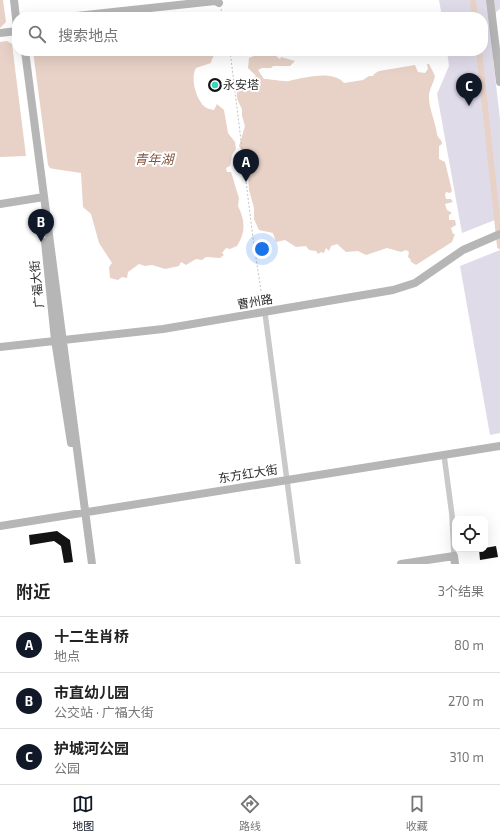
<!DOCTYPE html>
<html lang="zh">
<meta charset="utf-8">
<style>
body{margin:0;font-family:"Exo 2","Noto Sans SC",sans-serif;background:#f6f6f6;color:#222}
.controls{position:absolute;right:12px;bottom:12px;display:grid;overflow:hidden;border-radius:8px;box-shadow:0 4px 16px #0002}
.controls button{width:36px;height:36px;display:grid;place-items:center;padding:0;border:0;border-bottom:1px solid #e0e0e0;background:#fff;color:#222;font:20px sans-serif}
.you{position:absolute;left:262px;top:249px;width:14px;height:14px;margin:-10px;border:3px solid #fff;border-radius:50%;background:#1a73e8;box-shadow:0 0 0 6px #1a73e833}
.badge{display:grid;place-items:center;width:26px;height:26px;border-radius:50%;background:#111827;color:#fff;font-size:13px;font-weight:700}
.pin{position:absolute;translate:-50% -33px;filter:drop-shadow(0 1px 2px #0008)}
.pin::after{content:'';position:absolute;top:21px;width:14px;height:12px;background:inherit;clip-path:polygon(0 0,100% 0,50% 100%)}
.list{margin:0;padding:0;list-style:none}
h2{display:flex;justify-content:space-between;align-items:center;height:52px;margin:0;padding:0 16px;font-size:17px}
h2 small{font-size:13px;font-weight:400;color:#767676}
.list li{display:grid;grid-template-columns:26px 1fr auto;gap:12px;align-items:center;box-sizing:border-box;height:56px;padding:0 16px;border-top:1px solid #e0e0e0}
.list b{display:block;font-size:15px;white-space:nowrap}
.list p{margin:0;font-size:13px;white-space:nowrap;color:#767676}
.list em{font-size:13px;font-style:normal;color:#767676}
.icon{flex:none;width:22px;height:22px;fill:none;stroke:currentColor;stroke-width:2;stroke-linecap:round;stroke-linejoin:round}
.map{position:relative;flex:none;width:500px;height:564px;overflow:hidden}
.search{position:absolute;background:#fff;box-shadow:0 4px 16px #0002;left:12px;right:12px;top:12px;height:44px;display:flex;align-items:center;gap:10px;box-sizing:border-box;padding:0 14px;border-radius:16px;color:#767676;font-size:15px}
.sheet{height:220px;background:#fff}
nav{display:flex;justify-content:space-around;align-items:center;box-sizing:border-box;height:56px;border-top:1px solid #e0e0e0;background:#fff;font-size:11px;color:#767676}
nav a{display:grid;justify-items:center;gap:2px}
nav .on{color:#111827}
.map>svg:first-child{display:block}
.green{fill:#e0dbe9}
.water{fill:#e8d2c8}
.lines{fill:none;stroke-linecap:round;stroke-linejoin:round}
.canal{stroke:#e8d2c8;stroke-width:6}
.building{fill:#131313}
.path{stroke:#c3c3c3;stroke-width:1;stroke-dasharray:2 2;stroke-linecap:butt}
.street{stroke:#c9c9c9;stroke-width:5.5}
.secondary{stroke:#b6b6b6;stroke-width:8}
.poi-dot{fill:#3cd6be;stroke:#fff;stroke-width:1.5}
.labels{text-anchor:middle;stroke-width:4;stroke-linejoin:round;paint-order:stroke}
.poi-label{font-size:12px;fill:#2c2c2c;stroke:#fff;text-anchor:start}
.street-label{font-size:12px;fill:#2c2c2c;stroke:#fff}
.water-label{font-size:13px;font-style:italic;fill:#875742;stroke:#fff}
</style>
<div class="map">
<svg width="500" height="564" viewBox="0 0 500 564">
<rect width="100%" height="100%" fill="#fff"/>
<!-- green -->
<path class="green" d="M 439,0 L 500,0 L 500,9 L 496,12 L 493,59 L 500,119 L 500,218 L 462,233 L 437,94 L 449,66 L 447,51 L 483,51 L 483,17 L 442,17 Z
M 500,250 L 500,433 L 490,435 L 460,266 Z"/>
<!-- water -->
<path class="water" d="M 0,0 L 3,0 L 6,22 L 0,28 Z
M 7,41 L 12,44 L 26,156 L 0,157 L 0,42 Z
M 33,51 L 219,51 L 218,56 L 215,54 L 212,59 L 211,63 L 196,68 C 190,78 196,100 205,107 C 208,109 211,109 214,110 L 217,104 L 224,110 L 228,133 L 235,142 L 236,149 L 232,155 L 230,166 L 226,168 L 227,172 L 231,172 C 234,181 236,189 239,198 L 238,206 C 245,220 246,232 237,246 L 230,249 L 226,248 L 222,253 L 224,255 L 220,258 L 206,257 L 202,260 L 196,259 L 186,265 L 181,262 L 179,266 L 165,269 L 152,265 L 145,266 L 139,264 L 128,272 L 127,278 L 122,277 L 118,280 L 110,278 L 109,267 L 112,263 L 99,243 L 91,214 L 83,207 L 81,173 L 54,169 L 50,168 L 48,165 Z
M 259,54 L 276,56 L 280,59 L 281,57 L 295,61 L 290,66 L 273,66 L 271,68 L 262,68 L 258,70 L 264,79 C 270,79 285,82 289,81 C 305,77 334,70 344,83 L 363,80 L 369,76 L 373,76 L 374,74 L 379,71 L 415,65 L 418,72 L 425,73 L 428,69 L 427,64 L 429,64 L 435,76 C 434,82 430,88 429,94 C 428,107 435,120 437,134 C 438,139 442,139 442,144 L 439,146 L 439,159 L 445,162 L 452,191 L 450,193 L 446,192 L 445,195 L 446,199 L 451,199 L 453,202 L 445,204 L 447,210 L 452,213 L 449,215 L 449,220 L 455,220 L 456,225 L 451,228 L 453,234 L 455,234 L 452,242 L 416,265 L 410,261 L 411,260 L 408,257 L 409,252 L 406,250 L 401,252 L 387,248 L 366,255 L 358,251 L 346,252 L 337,244 L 331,246 L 329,251 L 326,248 L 324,253 L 321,252 L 318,254 L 316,251 L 309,250 L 306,246 L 296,247 L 285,240 L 276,242 L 273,233 L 259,230 L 254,219 L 254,208 L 249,190 L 247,159 L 239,146 L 245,126 L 242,116 L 242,109 C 238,102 233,93 241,87 L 248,86 L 250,80 L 256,76 L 248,68 L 249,58 Z"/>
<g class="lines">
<!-- canal -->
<path class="canal" d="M 473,0 L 475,17
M 479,51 L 500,246"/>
</g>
<!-- building -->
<path class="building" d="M208 85a7 7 0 1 1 14 0a7 7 0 1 1-14 0Z
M 57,531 L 70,540 L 73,562 L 64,563 L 61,546 L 54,541 L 30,545 L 29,535 Z
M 496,546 L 498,557 L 480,560 L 479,549 Z"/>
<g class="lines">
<!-- path -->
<path class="path" d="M 221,9 L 223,17
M 230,51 L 253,238 L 263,304"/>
<!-- street -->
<path class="street" d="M 265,313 L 298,564
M 444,455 L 452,515 L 454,556"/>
<!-- secondary -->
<path class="secondary" d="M 14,0 L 17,27
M 490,0 L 500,82
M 67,17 L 215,1 L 219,3
M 0,33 L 17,31
M 25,51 L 92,564
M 0,204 L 44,197
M 45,242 L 55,340 L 71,443
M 0,347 L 163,329 L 393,290 L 415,283 L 463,250 L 500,234
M 0,526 L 500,446
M 401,564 L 454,556 L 455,564"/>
</g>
<!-- markers -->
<circle class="poi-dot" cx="215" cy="85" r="4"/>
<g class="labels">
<!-- poi labels -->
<g class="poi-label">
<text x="223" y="89">永安塔</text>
</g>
<!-- street labels -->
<g class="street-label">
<text transform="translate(37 284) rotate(-96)" y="4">广福大街</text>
<text transform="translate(255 302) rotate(-10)" y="4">曹州路</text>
<text transform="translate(248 474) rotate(-9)" y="4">东方红大街</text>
</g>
<!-- water labels -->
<g class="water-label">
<text x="154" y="164">青年湖</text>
</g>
</g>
</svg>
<div class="controls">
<button><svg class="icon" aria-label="locate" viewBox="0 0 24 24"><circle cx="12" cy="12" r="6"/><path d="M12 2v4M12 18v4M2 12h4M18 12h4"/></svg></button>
</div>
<div class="you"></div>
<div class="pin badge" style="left:246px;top:182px">A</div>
<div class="pin badge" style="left:41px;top:242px">B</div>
<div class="pin badge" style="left:469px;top:106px">C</div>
<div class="search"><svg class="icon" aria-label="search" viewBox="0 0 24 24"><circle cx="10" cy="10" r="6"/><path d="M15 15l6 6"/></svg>搜索地点</div>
</div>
<section class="sheet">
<h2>附近<small>3个结果</small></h2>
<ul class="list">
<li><span class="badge">A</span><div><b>十二生肖桥</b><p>地点</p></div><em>80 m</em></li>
<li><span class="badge">B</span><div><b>市直幼儿园</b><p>公交站 · 广福大街</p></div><em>270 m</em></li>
<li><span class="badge">C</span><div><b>护城河公园</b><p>公园</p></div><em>310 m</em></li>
</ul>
</section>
<nav>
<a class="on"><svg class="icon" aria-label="map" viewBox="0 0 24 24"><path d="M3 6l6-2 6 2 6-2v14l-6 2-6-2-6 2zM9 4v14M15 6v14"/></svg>地图</a>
<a><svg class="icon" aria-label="directions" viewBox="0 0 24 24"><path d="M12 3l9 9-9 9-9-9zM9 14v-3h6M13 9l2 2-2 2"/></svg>路线</a>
<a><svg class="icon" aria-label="saved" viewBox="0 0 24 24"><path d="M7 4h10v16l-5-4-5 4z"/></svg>收藏</a>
</nav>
